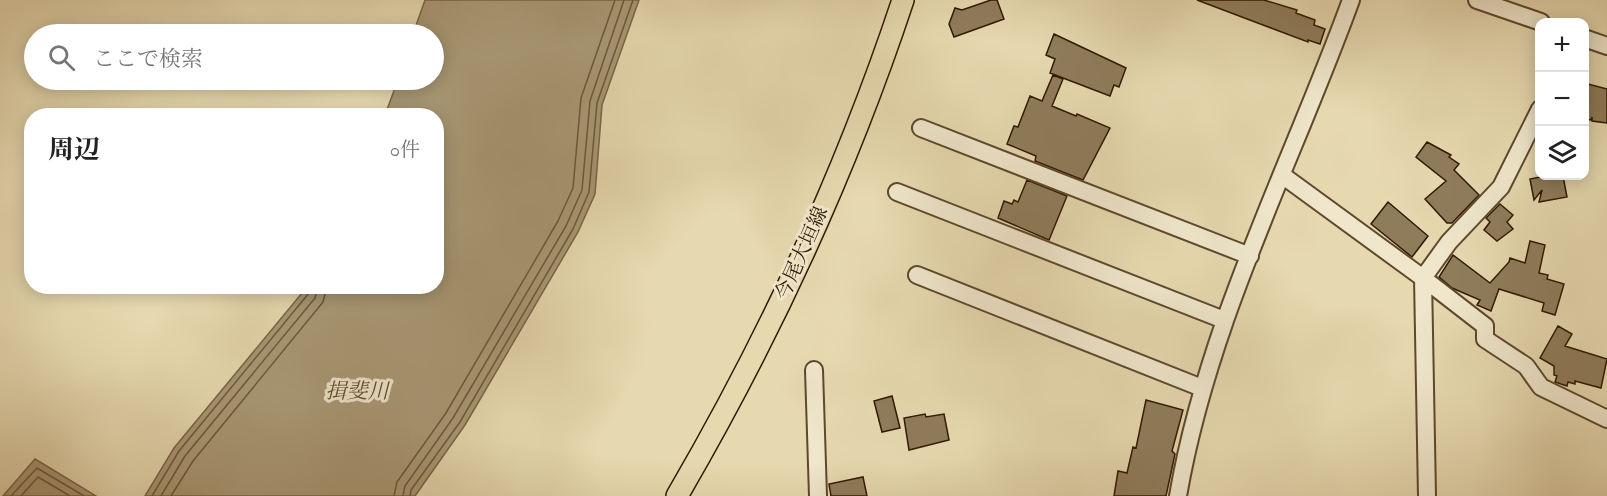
<!DOCTYPE html>
<html lang="ja">
<meta charset="utf-8">
<style>
body{margin:0;font-family:"IM FELL Double Pica","Noto Serif JP",serif;background:#f6f6f6;color:#222}
.controls{position:absolute;right:18px;top:18px;display:grid;overflow:hidden;border-radius:12px;box-shadow:0 3px 15px #0003}
.controls button{width:54px;height:54px;display:grid;place-items:center;padding:0;border:0;border-bottom:2px solid #e0e0e0;background:#fff;color:#222;font:30px sans-serif}
.list{margin:0;padding:0;list-style:none}
h2{display:flex;justify-content:space-between;align-items:center;height:78px;margin:0;padding:0 24px;font-size:26px}
h2 small{font-size:20px;font-weight:400;color:#767676}
.icon{flex:none;width:33px;height:33px;fill:none;stroke:currentColor;stroke-width:2;stroke-linecap:round;stroke-linejoin:round}
.map{position:relative;flex:none;width:1607px;height:496px;overflow:hidden}
.search{position:absolute;background:#fff;box-shadow:0 3px 15px #0003;left:24px;top:24px;width:420px;height:66px;display:flex;align-items:center;gap:15px;box-sizing:border-box;padding:0 21px;border-radius:33px;color:#767676;font-size:22px}
.panel{position:absolute;background:#fff;box-shadow:0 3px 15px #0003;left:24px;top:108px;width:420px;height:186px;border-radius:24px}
.map>svg:first-child{display:block}
.water{fill:#a89774;stroke:#786546;stroke-width:1.5}
.lines{fill:none;stroke-linecap:round;stroke-linejoin:round}
.shore{stroke:#6c583a;stroke-width:1.5}
.building{fill:#8f7c5b;stroke:#301900;stroke-width:1.5}
.minor-casing{stroke:#5e492c;stroke-width:20}
.major-casing{stroke:#301900;stroke-width:24}
.minor{stroke:#efe6cb;stroke-width:16}
.major{stroke:#e6d8af;stroke-width:21}
.labels{text-anchor:middle;stroke-width:6;stroke-linejoin:round;paint-order:stroke}
.street-label{font-size:20px;fill:#301900;stroke:#efe6cb}
.water-label{font-size:21px;font-style:italic;fill:#604b2e;stroke:#efe6cb}
</style>
<div class="map">
<svg width="1607" height="496" viewBox="0 0 1607 496">
<rect width="100%" height="100%" fill="#e6d8af"/>
<filter id="stains"><feTurbulence type="fractalNoise" baseFrequency=".00333" numOctaves="4"/><feColorMatrix values="0 0 0 0 .2 0 0 0 0 .09 0 0 0 0 .02 0 0 0 .5 -.17"/></filter>
<radialGradient id="worn" r=".72"><stop offset=".6" stop-color="#630" stop-opacity="0"/><stop offset="1" stop-color="#630" stop-opacity=".3"/></radialGradient>
<!-- water -->
<path class="water" d="M 425,0 L 639,0 L 602,105 L 595,194 L 578,232 L 465,425 L 415,496 L 145,496 L 174,448 L 307,287 L 436,286 L 436,116 L 385,115 L 398,80 L 434,80 L 434,34 L 413,34 Z
M 35,459 L 96,496 L 3,496 Z"/>
<g class="lines">
<!-- shore -->
<path class="shore" d="M 11,496 L 37,468 L 84,496
M 21,496 L 38,477 L 70,496
M 152,496 L 179,451 L 309,293 L 311,286
M 161,496 L 185,456 L 315,298 L 318,286
M 171,496 L 193,461 L 323,302 L 327,286
M 394,496 L 397,482 L 446,413 L 558,221 L 573,188 L 581,98 L 615,0
M 403,496 L 405,486 L 453,418 L 566,226 L 582,190 L 590,101 L 624,0
M 410,496 L 411,490 L 460,422 L 573,229 L 589,192 L 597,103 L 633,0"/>
</g>
<!-- building -->
<path class="building" d="M 991,0 L 997,0 L 1004,19 L 954,37 L 949,24 L 955,8 L 962,10 Z
M 1197,0 L 1264,0 L 1297,10 L 1296,13 L 1315,20 L 1314,25 L 1325,29 L 1320,44 L 1308,40 L 1308,42 Z
M 1054,34 L 1126,68 L 1119,87 L 1114,85 L 1110,96 L 1050,73 L 1055,59 L 1046,55 Z
M 1053,75 L 1063,79 L 1052,106 L 1076,116 L 1077,114 L 1110,128 L 1083,180 L 1035,161 L 1036,156 L 1007,144 L 1014,126 L 1018,127 L 1030,96 L 1042,101 Z
M 1584,83 L 1607,89 L 1607,123 L 1592,121 L 1592,117 L 1591,120 L 1584,119 Z
M 1427,142 L 1451,155 L 1449,157 L 1459,164 L 1454,170 L 1479,195 L 1452,223 L 1447,223 L 1425,199 L 1446,181 L 1416,157 Z
M 1545,176 L 1563,176 L 1567,197 L 1539,202 L 1542,190 L 1534,200 L 1530,179 Z
M 1027,180 L 1067,196 L 1049,240 L 998,218 L 1004,201 L 1012,204 L 1014,200 L 1018,202 Z
M 1388,202 L 1428,236 L 1412,257 L 1371,224 Z
M 1500,204 L 1513,215 L 1507,222 L 1513,229 L 1497,241 L 1484,230 L 1490,222 L 1486,218 Z
M 1530,241 L 1545,245 L 1539,273 L 1548,275 L 1547,279 L 1564,284 L 1555,315 L 1542,311 L 1544,303 L 1499,289 L 1491,311 L 1477,305 L 1480,300 L 1452,288 L 1439,277 L 1453,255 L 1490,283 L 1509,262 L 1510,258 L 1525,263 Z
M 1558,326 L 1572,334 L 1565,346 L 1607,359 L 1601,388 L 1575,381 L 1575,384 L 1568,382 L 1567,386 L 1555,382 L 1557,376 L 1554,375 L 1554,366 L 1540,358 Z
M 892,396 L 900,428 L 882,432 L 874,401 Z
M 1146,400 L 1183,410 L 1172,451 L 1175,454 L 1166,496 L 1114,496 L 1118,471 L 1127,473 L 1133,447 L 1136,448 Z
M 925,414 L 926,417 L 944,414 L 949,440 L 909,450 L 904,418 Z
M 863,477 L 867,496 L 831,496 L 829,484 Z"/>
<g class="lines">
<defs>
<path id="minor" d="M 1477,0 L 1541,22
M 1584,38 L 1607,46
M 1540,109 L 1501,187 L 1449,242 L 1423,278 L 1485,326 L 1485,339 L 1526,366 L 1541,387 L 1607,419
M 921,128 L 1250,256
M 1282,175 L 1423,278 L 1427,496
M 897,192 L 1224,320
M 917,275 L 1202,388
M 814,370 L 818,496
M 1178,496 C 1208,322 1291,165 1351,0"/>
<path id="major" d="M 677,496 C 768,340 846,172 903,0"/>
</defs>
<!-- minor casing -->
<use href="#minor" class="minor-casing"/>
<!-- major casing -->
<use href="#major" class="major-casing"/>
<!-- minor -->
<use href="#minor" class="minor"/>
<!-- major -->
<use href="#major" class="major"/>
</g>
<g class="labels">
<!-- street labels -->
<g class="street-label">
<text transform="translate(801 253) rotate(-66)" y="7">今尾大垣線</text>
</g>
<!-- water labels -->
<g class="water-label">
<text x="357" y="398">揖斐川</text>
</g>
</g>
<rect width="100%" height="100%" filter="url(#stains)"/>
<rect width="100%" height="100%" fill="url(#worn)"/>
</svg>
<div class="controls">
<button>+</button>
<button>−</button>
<button><svg class="icon" aria-label="layers" viewBox="0 0 24 24"><path d="M12 4l9 5-9 5-9-5zM3 14l9 5 9-5"/></svg></button>
</div>
<div class="search"><svg class="icon" aria-label="search" viewBox="0 0 24 24"><circle cx="10" cy="10" r="6"/><path d="M15 15l6 6"/></svg>ここで検索</div>
<section class="panel">
<h2>周辺<small>0件</small></h2>
<ul class="list">
</ul>
</section>
</div>
